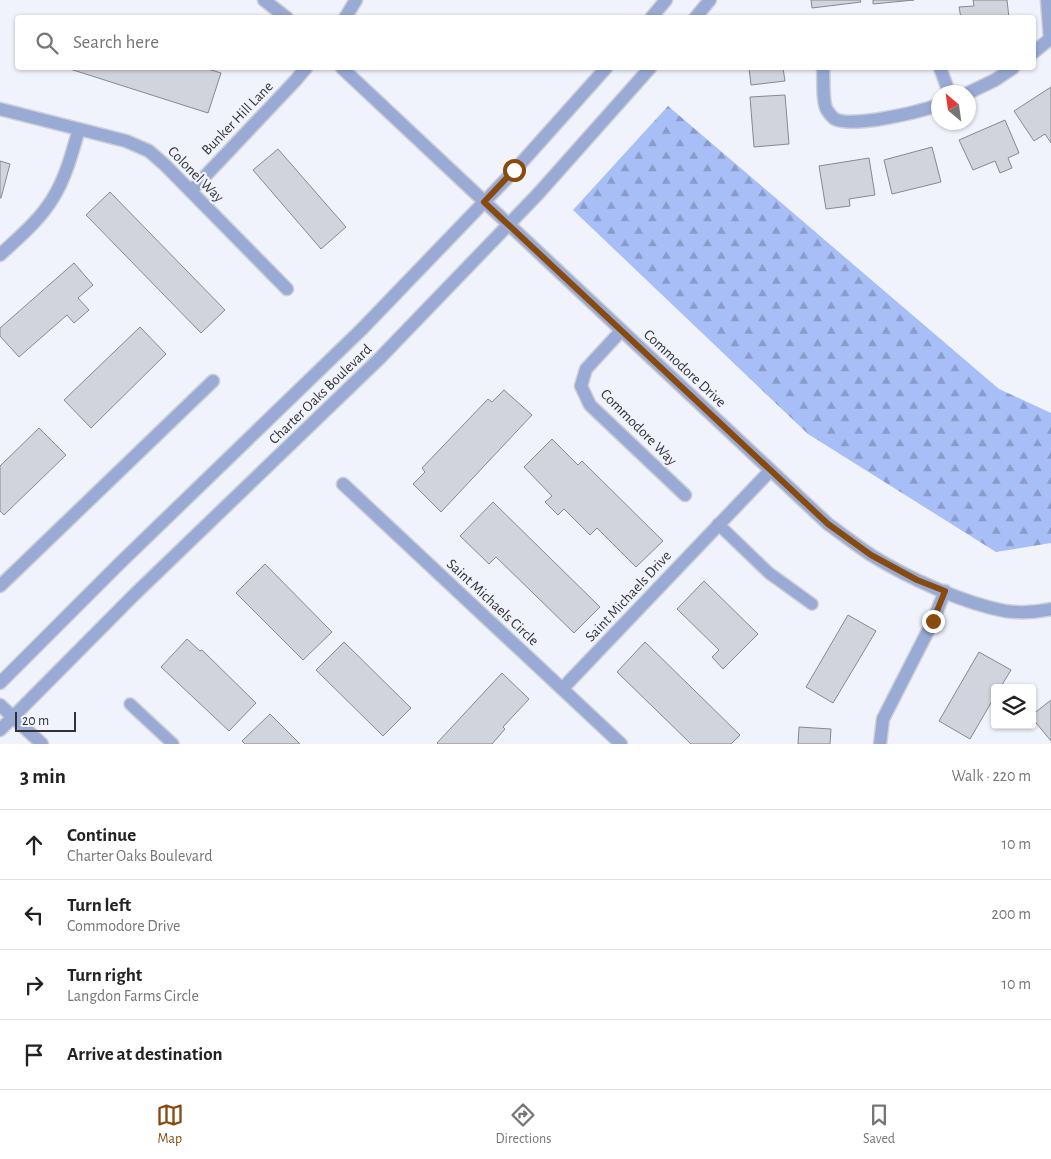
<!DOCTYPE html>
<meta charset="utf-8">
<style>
body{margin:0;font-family:"Alegreya Sans",sans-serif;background:#f6f6f6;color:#222}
.controls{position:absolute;right:15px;bottom:15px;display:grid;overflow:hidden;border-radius:5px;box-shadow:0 1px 4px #0004}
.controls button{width:45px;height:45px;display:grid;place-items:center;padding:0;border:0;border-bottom:1px solid #e0e0e0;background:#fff;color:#222;font:25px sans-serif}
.compass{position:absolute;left:931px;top:85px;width:45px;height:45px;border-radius:50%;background:#fff;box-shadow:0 1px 4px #0004;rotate:331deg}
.scale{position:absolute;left:15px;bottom:12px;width:61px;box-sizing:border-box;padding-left:5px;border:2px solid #313336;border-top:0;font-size:14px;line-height:18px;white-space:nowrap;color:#313336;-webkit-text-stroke:4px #f0f3fb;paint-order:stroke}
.stop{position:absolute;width:15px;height:15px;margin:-11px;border:4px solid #884a0d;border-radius:50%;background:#fff}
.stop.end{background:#884a0d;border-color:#fff;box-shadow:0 1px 5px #0008}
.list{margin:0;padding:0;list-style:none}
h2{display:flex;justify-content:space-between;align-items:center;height:65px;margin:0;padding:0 20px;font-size:21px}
h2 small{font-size:16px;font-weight:400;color:#767676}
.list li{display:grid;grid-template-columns:32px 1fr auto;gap:15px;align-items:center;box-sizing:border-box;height:70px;padding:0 20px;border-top:1px solid #e0e0e0}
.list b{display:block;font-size:19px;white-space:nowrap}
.list p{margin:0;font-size:16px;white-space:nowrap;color:#767676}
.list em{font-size:16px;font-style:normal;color:#767676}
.icon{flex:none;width:28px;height:28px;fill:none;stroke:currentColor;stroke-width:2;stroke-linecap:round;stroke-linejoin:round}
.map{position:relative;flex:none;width:1051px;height:744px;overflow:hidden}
.search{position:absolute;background:#fff;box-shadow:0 1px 4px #0004;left:15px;right:15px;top:15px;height:55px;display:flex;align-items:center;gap:12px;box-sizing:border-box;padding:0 18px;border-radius:5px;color:#767676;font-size:19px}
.sheet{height:345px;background:#fff}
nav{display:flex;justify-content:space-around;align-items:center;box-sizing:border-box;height:70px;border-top:1px solid #e0e0e0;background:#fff;font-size:14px;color:#767676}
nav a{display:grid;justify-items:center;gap:2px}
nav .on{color:#884a0d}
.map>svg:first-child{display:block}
.forest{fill:url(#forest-firs)}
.building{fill:#d1d4dc;stroke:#868991}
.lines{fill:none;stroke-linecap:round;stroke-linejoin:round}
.service-casing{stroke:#ced0d8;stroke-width:14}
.minor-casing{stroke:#ced0d8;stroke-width:15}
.tertiary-casing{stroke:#ced0d8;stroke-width:15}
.service{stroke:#99aad5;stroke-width:11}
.minor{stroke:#99aad5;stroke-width:12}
.tertiary{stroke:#99aad5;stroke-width:12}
.route{stroke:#884a0d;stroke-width:6}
.labels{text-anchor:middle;stroke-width:4.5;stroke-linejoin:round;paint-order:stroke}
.street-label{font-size:15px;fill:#313336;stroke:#f0f3fb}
</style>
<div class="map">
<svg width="1051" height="744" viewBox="0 0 1051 744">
<defs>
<pattern id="forest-firs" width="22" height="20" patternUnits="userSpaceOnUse" patternTransform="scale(1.25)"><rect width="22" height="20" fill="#a7bef7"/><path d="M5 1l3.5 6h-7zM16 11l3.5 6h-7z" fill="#899bc9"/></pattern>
</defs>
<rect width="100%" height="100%" fill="#f0f3fb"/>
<!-- forest -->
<path class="forest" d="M 668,106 L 999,389 L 1051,413 L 1051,543 L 996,552 L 808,434 L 573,210 Z"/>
<!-- building -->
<path class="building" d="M 811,0 L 860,0 L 861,2 L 812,8 Z
M 873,0 L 914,0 L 873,4 Z
M 973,0 L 1007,0 L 1009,18 L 961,18 L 959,7 L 974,6 Z
M 70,68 L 205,68 L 221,73 L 208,113 L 70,69 Z
M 749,68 L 783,68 L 785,81 L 751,85 Z
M 1051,87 L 1051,143 L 1045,134 L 1034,141 L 1014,111 Z
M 785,95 L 789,144 L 754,147 L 750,97 Z
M 1005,120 L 1019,153 L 1008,158 L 1012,168 L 1000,173 L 995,161 L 973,170 L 959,140 Z
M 932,147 L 941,182 L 892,194 L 884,160 Z
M 278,149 L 346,227 L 321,249 L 253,170 Z
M 869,158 L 875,195 L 849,199 L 850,206 L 826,209 L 819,166 Z
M 0,161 L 10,164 L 1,198 L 0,198 Z
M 110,192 L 225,310 L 201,333 L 86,215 Z
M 74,263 L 93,285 L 78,298 L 89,310 L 74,323 L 67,315 L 19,357 L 0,336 L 0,328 Z
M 140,327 L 166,354 L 91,428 L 64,400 Z
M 504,390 L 532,415 L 441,512 L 413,484 L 425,472 L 422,468 L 488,399 L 492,402 Z
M 39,428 L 66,455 L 4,515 L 0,511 L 0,466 Z
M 552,439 L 578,465 L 582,461 L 663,541 L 636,567 L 597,528 L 590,535 L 564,509 L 558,515 L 545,502 L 552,496 L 524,467 Z
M 493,502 L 600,607 L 574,633 L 496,557 L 489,564 L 460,536 Z
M 265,564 L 332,632 L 303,660 L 236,593 Z
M 704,581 L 758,634 L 723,669 L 712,657 L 719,650 L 677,609 Z
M 848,615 L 876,631 L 833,703 L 806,687 Z
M 187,639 L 200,651 L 202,650 L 256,703 L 229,731 L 161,667 Z
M 344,642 L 411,708 L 383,736 L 316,670 Z
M 645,642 L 740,735 L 731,744 L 691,744 L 617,672 Z
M 979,652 L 1011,670 L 1000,688 L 995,688 L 995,696 L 970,739 L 939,721 Z
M 502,673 L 529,699 L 503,727 L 505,729 L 492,744 L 438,744 L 437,743 Z
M 1051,700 L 1051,741 L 1032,718 L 1032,715 Z
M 270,714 L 300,744 L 245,744 L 242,741 Z
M 799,727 L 831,729 L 830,744 L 798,744 Z"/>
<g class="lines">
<defs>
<path id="service" d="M 718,524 L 769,573 L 812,604
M 130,704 L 173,744"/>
<path id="minor" d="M 264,0 L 287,18
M 1047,0 L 1050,40
M 345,18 L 356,0
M 1034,52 L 1051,38
M 342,68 L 828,524 C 842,534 856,545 871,555 C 908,578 963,603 1005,611 C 1020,613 1037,612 1051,609
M 823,68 C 824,78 822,102 827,110 C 829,113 832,117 835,119 C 853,128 919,112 938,105
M 940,68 L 949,92
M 968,93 L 995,80 L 1013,68
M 0,109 L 126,141 L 149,151 L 165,165 L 287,289
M 191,191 L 295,81 L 306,68
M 0,255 C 18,238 40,220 53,198 C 66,177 72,153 79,129
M 621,331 L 586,369 L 581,386 L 590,405 L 685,495
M 343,484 L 621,744
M 0,586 L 213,381
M 562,689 L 770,471
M 0,705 L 42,744
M 880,744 L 883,719 L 933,621 L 945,591"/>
<path id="tertiary" d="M 651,18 L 666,0
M 695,18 L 710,0
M 0,683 L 120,563 L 362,329 L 514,171 L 606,68
M 0,730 L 135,594 L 379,359 L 538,194 L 650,68"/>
</defs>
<!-- service casing -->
<use href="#service" class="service-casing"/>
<!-- minor casing -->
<use href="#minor" class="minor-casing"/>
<!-- tertiary casing -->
<use href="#tertiary" class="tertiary-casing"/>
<!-- service -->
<use href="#service" class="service"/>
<!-- minor -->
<use href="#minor" class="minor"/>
<!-- tertiary -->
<use href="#tertiary" class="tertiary"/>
</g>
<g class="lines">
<!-- route -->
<path class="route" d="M 514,170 L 484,202 L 828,524 L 871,555 L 917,580 L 945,591 L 933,621"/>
</g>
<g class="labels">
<!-- street labels -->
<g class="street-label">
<text transform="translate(237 118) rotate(-46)" y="5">Bunker Hill Lane</text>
<text transform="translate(196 174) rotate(45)" y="5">Colonel Way</text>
<text transform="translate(685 368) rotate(43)" y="5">Commodore Drive</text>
<text transform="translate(320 394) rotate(-44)" y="5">Charter Oaks Boulevard</text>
<text transform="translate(639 427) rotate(45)" y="5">Commodore Way</text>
<text transform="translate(628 596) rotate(-47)" y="5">Saint Michaels Drive</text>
<text transform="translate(493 602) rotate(43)" y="5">Saint Michaels Circle</text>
</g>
</g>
</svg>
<div class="controls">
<button><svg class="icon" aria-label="layers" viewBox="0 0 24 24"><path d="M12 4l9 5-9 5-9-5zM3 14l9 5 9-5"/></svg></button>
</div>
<svg class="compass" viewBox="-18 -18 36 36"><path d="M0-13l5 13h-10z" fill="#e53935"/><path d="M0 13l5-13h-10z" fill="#767676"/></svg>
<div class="scale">20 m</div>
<div class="stop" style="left:514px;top:170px"></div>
<div class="stop end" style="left:933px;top:621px"></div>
<div class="search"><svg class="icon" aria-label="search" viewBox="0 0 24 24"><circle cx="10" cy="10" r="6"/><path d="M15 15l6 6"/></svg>Search here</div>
</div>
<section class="sheet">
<h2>3 min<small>Walk · 220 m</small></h2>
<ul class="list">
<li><svg class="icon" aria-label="ahead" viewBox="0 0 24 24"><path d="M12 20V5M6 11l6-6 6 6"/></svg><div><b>Continue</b><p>Charter Oaks Boulevard</p></div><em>10 m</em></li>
<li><svg class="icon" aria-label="left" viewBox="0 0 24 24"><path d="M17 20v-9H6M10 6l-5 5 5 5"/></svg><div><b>Turn left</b><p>Commodore Drive</p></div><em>200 m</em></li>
<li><svg class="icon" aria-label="right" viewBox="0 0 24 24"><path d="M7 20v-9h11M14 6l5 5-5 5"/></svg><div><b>Turn right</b><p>Langdon Farms Circle</p></div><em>10 m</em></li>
<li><svg class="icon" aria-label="arrive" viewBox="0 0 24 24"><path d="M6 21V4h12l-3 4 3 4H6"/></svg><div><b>Arrive at destination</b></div></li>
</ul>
</section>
<nav>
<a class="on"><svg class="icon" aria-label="map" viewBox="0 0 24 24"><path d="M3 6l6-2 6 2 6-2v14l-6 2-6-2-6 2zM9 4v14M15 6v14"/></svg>Map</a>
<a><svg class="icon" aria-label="directions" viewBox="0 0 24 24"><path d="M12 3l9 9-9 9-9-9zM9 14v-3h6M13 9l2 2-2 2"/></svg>Directions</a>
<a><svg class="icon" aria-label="saved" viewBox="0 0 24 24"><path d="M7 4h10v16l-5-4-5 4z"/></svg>Saved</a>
</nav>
